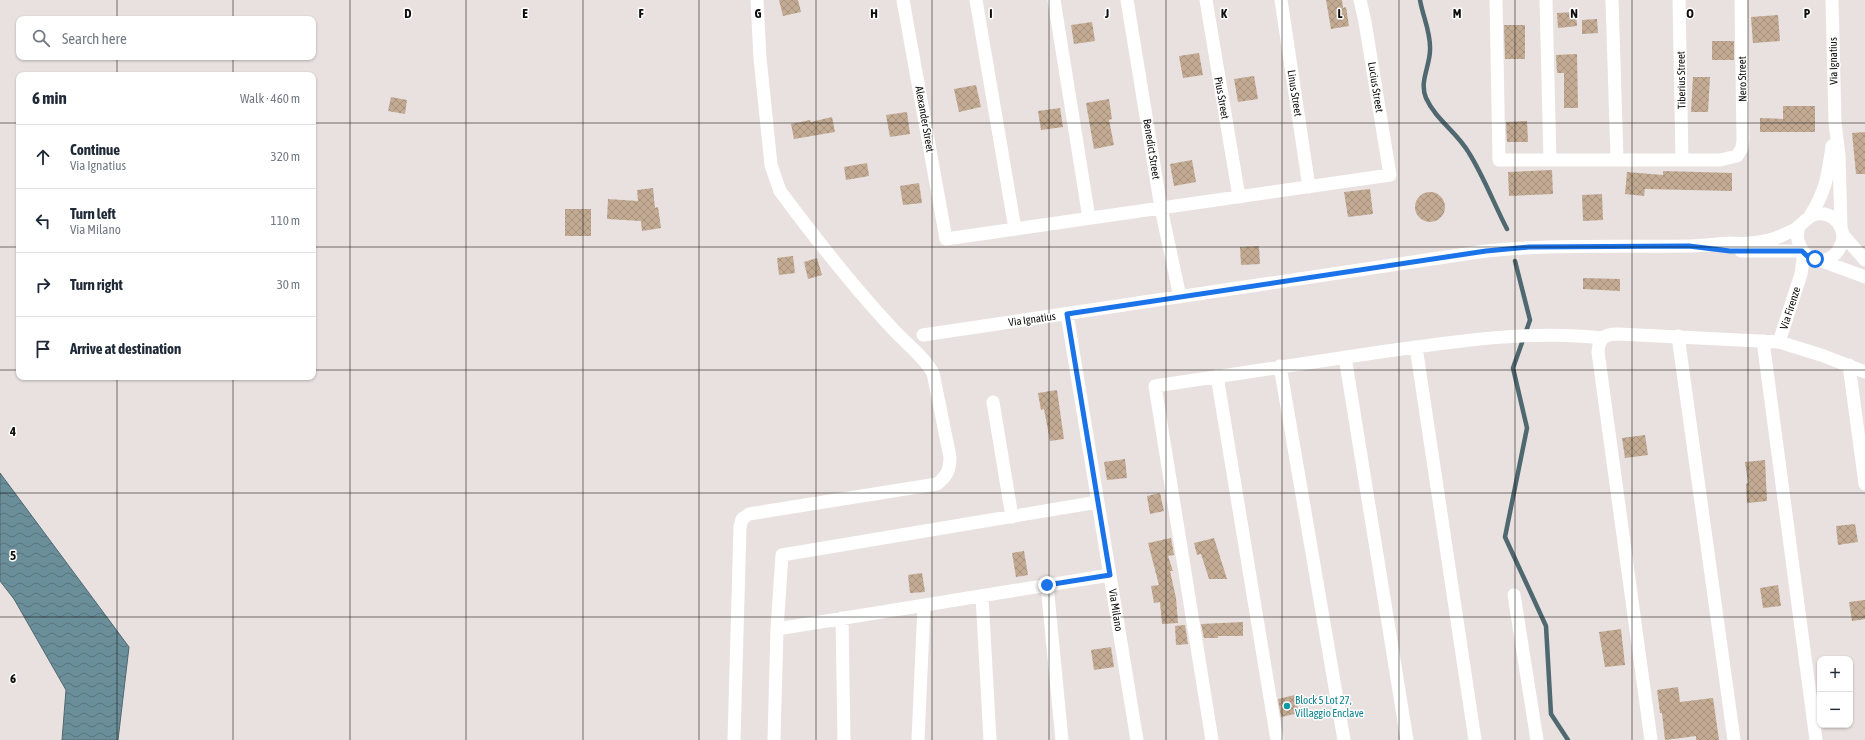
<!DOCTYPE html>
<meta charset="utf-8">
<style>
body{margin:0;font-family:"Asap Condensed",sans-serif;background:#f6f6f7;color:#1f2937}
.controls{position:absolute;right:12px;bottom:12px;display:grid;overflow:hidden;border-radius:8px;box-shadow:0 1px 3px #0004}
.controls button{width:36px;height:36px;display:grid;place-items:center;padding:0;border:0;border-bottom:1px solid #e0e1e3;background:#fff;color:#1f2937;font:20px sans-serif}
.stop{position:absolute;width:12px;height:12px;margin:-9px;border:3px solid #1a73e8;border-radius:50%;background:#fff}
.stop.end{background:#1a73e8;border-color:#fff;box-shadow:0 1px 4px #0008}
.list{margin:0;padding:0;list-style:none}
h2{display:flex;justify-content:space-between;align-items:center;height:52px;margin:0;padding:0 16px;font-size:17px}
h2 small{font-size:13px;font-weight:400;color:#747a83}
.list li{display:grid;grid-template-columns:26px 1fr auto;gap:12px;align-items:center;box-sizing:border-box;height:64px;padding:0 16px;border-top:1px solid #e0e1e3}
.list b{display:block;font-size:15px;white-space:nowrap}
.list p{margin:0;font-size:13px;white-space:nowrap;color:#747a83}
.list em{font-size:13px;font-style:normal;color:#747a83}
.icon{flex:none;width:22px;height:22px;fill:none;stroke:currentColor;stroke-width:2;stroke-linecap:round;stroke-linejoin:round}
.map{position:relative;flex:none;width:1865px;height:740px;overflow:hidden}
.search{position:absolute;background:#fff;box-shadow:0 1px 3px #0004;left:16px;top:16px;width:300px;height:44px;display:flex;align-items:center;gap:10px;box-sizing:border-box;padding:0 14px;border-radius:8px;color:#747a83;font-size:15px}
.panel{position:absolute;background:#fff;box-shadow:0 1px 3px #0004;left:16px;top:72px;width:300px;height:308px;border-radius:8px}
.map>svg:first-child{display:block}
.water{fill:url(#water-waves);stroke:#506870}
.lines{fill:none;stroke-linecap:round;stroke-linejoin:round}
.stream{stroke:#506870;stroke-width:4.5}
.building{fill:url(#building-cross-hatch)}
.street{stroke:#fff;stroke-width:13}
.route{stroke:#1a73e8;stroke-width:5}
.grid{fill:none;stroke:#100e0d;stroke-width:1;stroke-opacity:0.55}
.culture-dot{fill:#0f9aa8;stroke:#fff;stroke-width:1.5}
.labels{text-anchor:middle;stroke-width:3;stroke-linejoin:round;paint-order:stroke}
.street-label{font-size:11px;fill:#100e0d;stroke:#fff}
.culture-label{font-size:11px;fill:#0d838f;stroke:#fff;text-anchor:start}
.grid-label{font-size:13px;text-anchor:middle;font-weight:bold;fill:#100e0d;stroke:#fff;stroke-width:3;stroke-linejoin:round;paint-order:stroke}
</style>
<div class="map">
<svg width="1865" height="740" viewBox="0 0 1865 740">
<defs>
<pattern id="water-waves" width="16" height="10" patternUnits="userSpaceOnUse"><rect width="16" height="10" fill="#6b8f9a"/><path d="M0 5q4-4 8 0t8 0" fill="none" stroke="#57737c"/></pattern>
<pattern id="building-cross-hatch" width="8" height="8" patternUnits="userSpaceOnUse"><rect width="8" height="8" fill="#c3aa93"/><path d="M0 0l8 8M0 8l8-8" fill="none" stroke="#a6917e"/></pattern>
</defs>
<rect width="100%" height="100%" fill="#e8e1df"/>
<!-- water -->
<path class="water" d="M 0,473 L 129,647 L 118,740 L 62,740 L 66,690 L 14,599 L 0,581 Z"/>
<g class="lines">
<!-- stream -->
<path class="stream" d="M 1420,0 C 1423,17 1431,33 1430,50 C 1430,66 1419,82 1426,98 C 1436,120 1457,132 1469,153 C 1484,177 1494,204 1507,229
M 1515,261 L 1530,320 L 1513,368 L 1527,428 L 1505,537 L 1546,626 L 1551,714 L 1568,740"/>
</g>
<!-- building -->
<path class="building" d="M 779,0 L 798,0 L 801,12 L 783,16 Z
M 1326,0 L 1342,0 L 1343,8 L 1346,7 L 1349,26 L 1331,29 Z
M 1576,12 L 1577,26 L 1558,28 L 1557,13 Z
M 1778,15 L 1780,41 L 1753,43 L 1751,17 Z
M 1597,19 L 1598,33 L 1582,34 L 1582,20 Z
M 1092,22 L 1095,41 L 1074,44 L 1071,25 Z
M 1504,25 L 1525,25 L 1525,59 L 1505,59 Z
M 1712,41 L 1734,41 L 1734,60 L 1712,60 Z
M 1199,53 L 1203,75 L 1183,78 L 1179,56 Z
M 1577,54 L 1578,108 L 1564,108 L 1564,73 L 1557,73 L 1556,55 Z
M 1254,76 L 1258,99 L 1238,102 L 1234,79 Z
M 1693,77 L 1710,77 L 1708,112 L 1691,112 Z
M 976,85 L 981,107 L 959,112 L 954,89 Z
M 391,97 L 407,100 L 405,114 L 388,111 Z
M 1109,99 L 1112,119 L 1109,120 L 1114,145 L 1094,149 L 1086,103 Z
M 1783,106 L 1815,106 L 1815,132 L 1760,132 L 1760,118 L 1783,119 Z
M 1060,108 L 1063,127 L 1041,130 L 1038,111 Z
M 907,112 L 910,134 L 890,137 L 886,115 Z
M 832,117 L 835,132 L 794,139 L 791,124 L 810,120 L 811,122 Z
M 1527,121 L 1528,142 L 1507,142 L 1506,122 Z
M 1865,132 L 1865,174 L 1856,174 L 1852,133 Z
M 1192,160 L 1196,182 L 1174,186 L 1170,164 Z
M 867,163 L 869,176 L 846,180 L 844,167 Z
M 1552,170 L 1553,194 L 1509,196 L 1508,172 Z
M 1663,171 L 1732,173 L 1732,191 L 1645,189 L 1644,196 L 1625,194 L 1627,172 L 1663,175 Z
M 919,183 L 922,203 L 903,205 L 900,186 Z
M 653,188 L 655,208 L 658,207 L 661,228 L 642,231 L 641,221 L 607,219 L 608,199 L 638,201 L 637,190 Z
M 1370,189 L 1373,214 L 1348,217 L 1344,192 Z
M1415 207a15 15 0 1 1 30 0a15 15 0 1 1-30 0Z
M 1602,194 L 1603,220 L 1583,221 L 1582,195 Z
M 565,209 L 591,209 L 591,236 L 565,236 Z
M 1259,246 L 1260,264 L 1241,265 L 1240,247 Z
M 793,256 L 795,273 L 779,275 L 777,258 Z
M 817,258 L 822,275 L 808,279 L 804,262 Z
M 1583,278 L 1620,279 L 1620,291 L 1583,289 Z
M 1057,390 L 1064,439 L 1050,441 L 1044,409 L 1041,410 L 1038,393 Z
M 1645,435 L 1648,455 L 1625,458 L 1622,438 Z
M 1125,459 L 1127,478 L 1107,480 L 1104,462 Z
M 1765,460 L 1767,501 L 1747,503 L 1746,484 L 1748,483 L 1745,462 Z
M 1160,493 L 1164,511 L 1150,514 L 1147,496 Z
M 1855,524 L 1858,542 L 1838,545 L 1836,526 Z
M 1171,538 L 1174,555 L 1168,556 L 1173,571 L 1170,571 L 1176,598 L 1178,623 L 1162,624 L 1160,602 L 1154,603 L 1151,586 L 1159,585 L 1148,543 Z
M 1214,538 L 1227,579 L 1209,579 L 1201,554 L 1197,555 L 1194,543 Z
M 1024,551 L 1028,575 L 1016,577 L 1012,553 Z
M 922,573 L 925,592 L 910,593 L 908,575 Z
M 1778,585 L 1781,606 L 1763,608 L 1760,588 Z
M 1865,600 L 1865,619 L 1852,621 L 1849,602 Z
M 1243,622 L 1243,636 L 1218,636 L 1218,638 L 1204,638 L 1201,624 Z
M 1185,625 L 1188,644 L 1176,645 L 1175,626 Z
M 1621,629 L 1625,665 L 1605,667 L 1599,632 Z
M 1111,647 L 1114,667 L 1094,670 L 1091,650 Z
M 1678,687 L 1680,702 L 1713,698 L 1719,740 L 1696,740 L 1696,736 L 1665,740 L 1662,713 L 1660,713 L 1657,690 Z
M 1295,695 L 1299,713 L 1281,717 L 1278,699 Z"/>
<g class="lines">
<!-- street -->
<path class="street" d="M 903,0 L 946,239 L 1390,175 L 1365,22 L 1360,0
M 976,0 L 1015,229
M 1054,0 L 1089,218
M 1127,0 L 1161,208 L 1180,297
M 1206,0 L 1239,197
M 1281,0 L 1309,187
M 1496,0 L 1499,160 L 1720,160 L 1737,156 L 1742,148 L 1743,140 L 1741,0
M 1546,0 L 1550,160
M 1612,0 L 1617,159
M 1679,0 L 1682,160
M 1832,0 L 1835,122 L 1839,156 L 1841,228
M 1810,216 C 1826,191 1828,175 1832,146
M 1843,235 L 1865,260
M 1741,251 L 1802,251
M 1819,260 L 1865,277
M 1067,314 L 1137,740
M 923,335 L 1486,251 C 1553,244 1620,247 1687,246 C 1701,246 1715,244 1729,243 C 1736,243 1743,244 1750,243 C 1762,242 1774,240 1785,234 C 1789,232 1795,230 1798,227 C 1807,220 1811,212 1824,214 C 1840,217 1848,236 1839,249 C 1824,274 1790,254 1799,226
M 1678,336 L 1734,740
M 1763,341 L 1816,740
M 1779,342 L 1801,274 L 1804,253
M 1416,347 L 1475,740
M 1345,357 L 1407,740
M 1849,365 L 1865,484
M 1280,366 L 1344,740
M 1217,376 L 1277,740
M 993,402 L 1012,517
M 1047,585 L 1062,740
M 1514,595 L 1537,740
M 982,596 L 990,740
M 842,618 L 844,740
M 777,629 L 1110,575
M 734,740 L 740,527 L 742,519 L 749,514 L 937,484 C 947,476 950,470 950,457 L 933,373 C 923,355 904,342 890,326 C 850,283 815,238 780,191 L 771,165 L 760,58 L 757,0
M 774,740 L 777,629 L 782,555 L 1098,502
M 918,740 L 924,605
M 1212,740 L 1155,386 C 1233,374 1310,362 1387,351 C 1458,341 1530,330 1602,338
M 1651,740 L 1598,352 C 1599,338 1604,334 1618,334 L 1779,342 L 1821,355 L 1865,372"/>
</g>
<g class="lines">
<!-- route -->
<path class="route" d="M 1047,585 L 1110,575 L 1067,314 L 1486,251 L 1529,247 L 1689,246 L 1730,251 L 1802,251 L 1807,256 L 1815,259"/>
</g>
<!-- grid -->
<path class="grid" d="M 117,0 L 117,19M 233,0 L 233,19M 350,0 L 350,740M 466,0 L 466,740M 583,0 L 583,740M 699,0 L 699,740M 816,0 L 816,740M 932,0 L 932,740M 1049,0 L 1049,740M 1166,0 L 1166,740M 1282,0 L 1282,740M 1399,0 L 1399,740M 1515,0 L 1515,740M 1632,0 L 1632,740M 1748,0 L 1748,740M 117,57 L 117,75M 233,57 L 233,75M 0,123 L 19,123M 313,123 L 1865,123M 0,247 L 19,247M 313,247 L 1865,247M 0,370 L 19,370M 313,370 L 1865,370M 117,377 L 117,740M 233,377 L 233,740M 0,493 L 1865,493M 0,617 L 1865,617"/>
<!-- markers -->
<circle class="culture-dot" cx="1287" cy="706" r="4"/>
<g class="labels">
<!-- street labels -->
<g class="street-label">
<text transform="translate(1833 61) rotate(-91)" y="4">Via Ignatius</text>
<text transform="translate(1742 79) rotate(-91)" y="4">Nero Street</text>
<text transform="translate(1681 80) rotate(-91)" y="4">Tiberius Street</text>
<text transform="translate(1376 87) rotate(81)" y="4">Lucius Street</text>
<text transform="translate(1295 93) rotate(81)" y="4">Linus Street</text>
<text transform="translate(1222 98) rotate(80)" y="4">Pius Street</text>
<text transform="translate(925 119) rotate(80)" y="4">Alexander Street</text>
<text transform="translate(1152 149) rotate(81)" y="4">Benedict Street</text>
<text transform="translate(1790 308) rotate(-72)" y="4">Via Firenze</text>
<text transform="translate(1032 319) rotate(-8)" y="4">Via Ignatius</text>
<text transform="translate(1116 610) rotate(81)" y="4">Via Milano</text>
</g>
<!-- culture labels -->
<g class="culture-label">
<text x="1295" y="704">Block 5 Lot 27,<tspan x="1295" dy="13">Villaggio Enclave</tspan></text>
</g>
</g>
<g class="grid-label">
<text x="408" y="18">D</text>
<text x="525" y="18">E</text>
<text x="641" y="18">F</text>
<text x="758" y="18">G</text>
<text x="874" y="18">H</text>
<text x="991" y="18">I</text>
<text x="1107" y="18">J</text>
<text x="1224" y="18">K</text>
<text x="1340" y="18">L</text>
<text x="1457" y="18">M</text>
<text x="1574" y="18">N</text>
<text x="1690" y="18">O</text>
<text x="1807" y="18">P</text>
<text x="13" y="436">4</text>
<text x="13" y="560">5</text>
<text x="13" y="683">6</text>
</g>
</svg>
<div class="controls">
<button>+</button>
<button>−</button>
</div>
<div class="stop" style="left:1815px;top:259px"></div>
<div class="stop end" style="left:1047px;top:585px"></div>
<div class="search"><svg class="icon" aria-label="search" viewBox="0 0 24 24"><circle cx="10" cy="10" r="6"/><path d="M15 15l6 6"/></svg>Search here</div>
<section class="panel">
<h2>6 min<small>Walk · 460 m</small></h2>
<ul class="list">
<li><svg class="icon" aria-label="ahead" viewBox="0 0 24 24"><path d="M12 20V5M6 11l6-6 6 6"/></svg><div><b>Continue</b><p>Via Ignatius</p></div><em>320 m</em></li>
<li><svg class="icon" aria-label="left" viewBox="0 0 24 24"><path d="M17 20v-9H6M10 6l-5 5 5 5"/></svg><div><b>Turn left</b><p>Via Milano</p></div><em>110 m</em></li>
<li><svg class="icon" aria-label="right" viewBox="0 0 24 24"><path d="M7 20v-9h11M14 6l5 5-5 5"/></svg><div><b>Turn right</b></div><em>30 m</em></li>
<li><svg class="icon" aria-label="arrive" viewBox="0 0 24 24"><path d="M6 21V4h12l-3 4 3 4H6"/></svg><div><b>Arrive at destination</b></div></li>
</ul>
</section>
</div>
